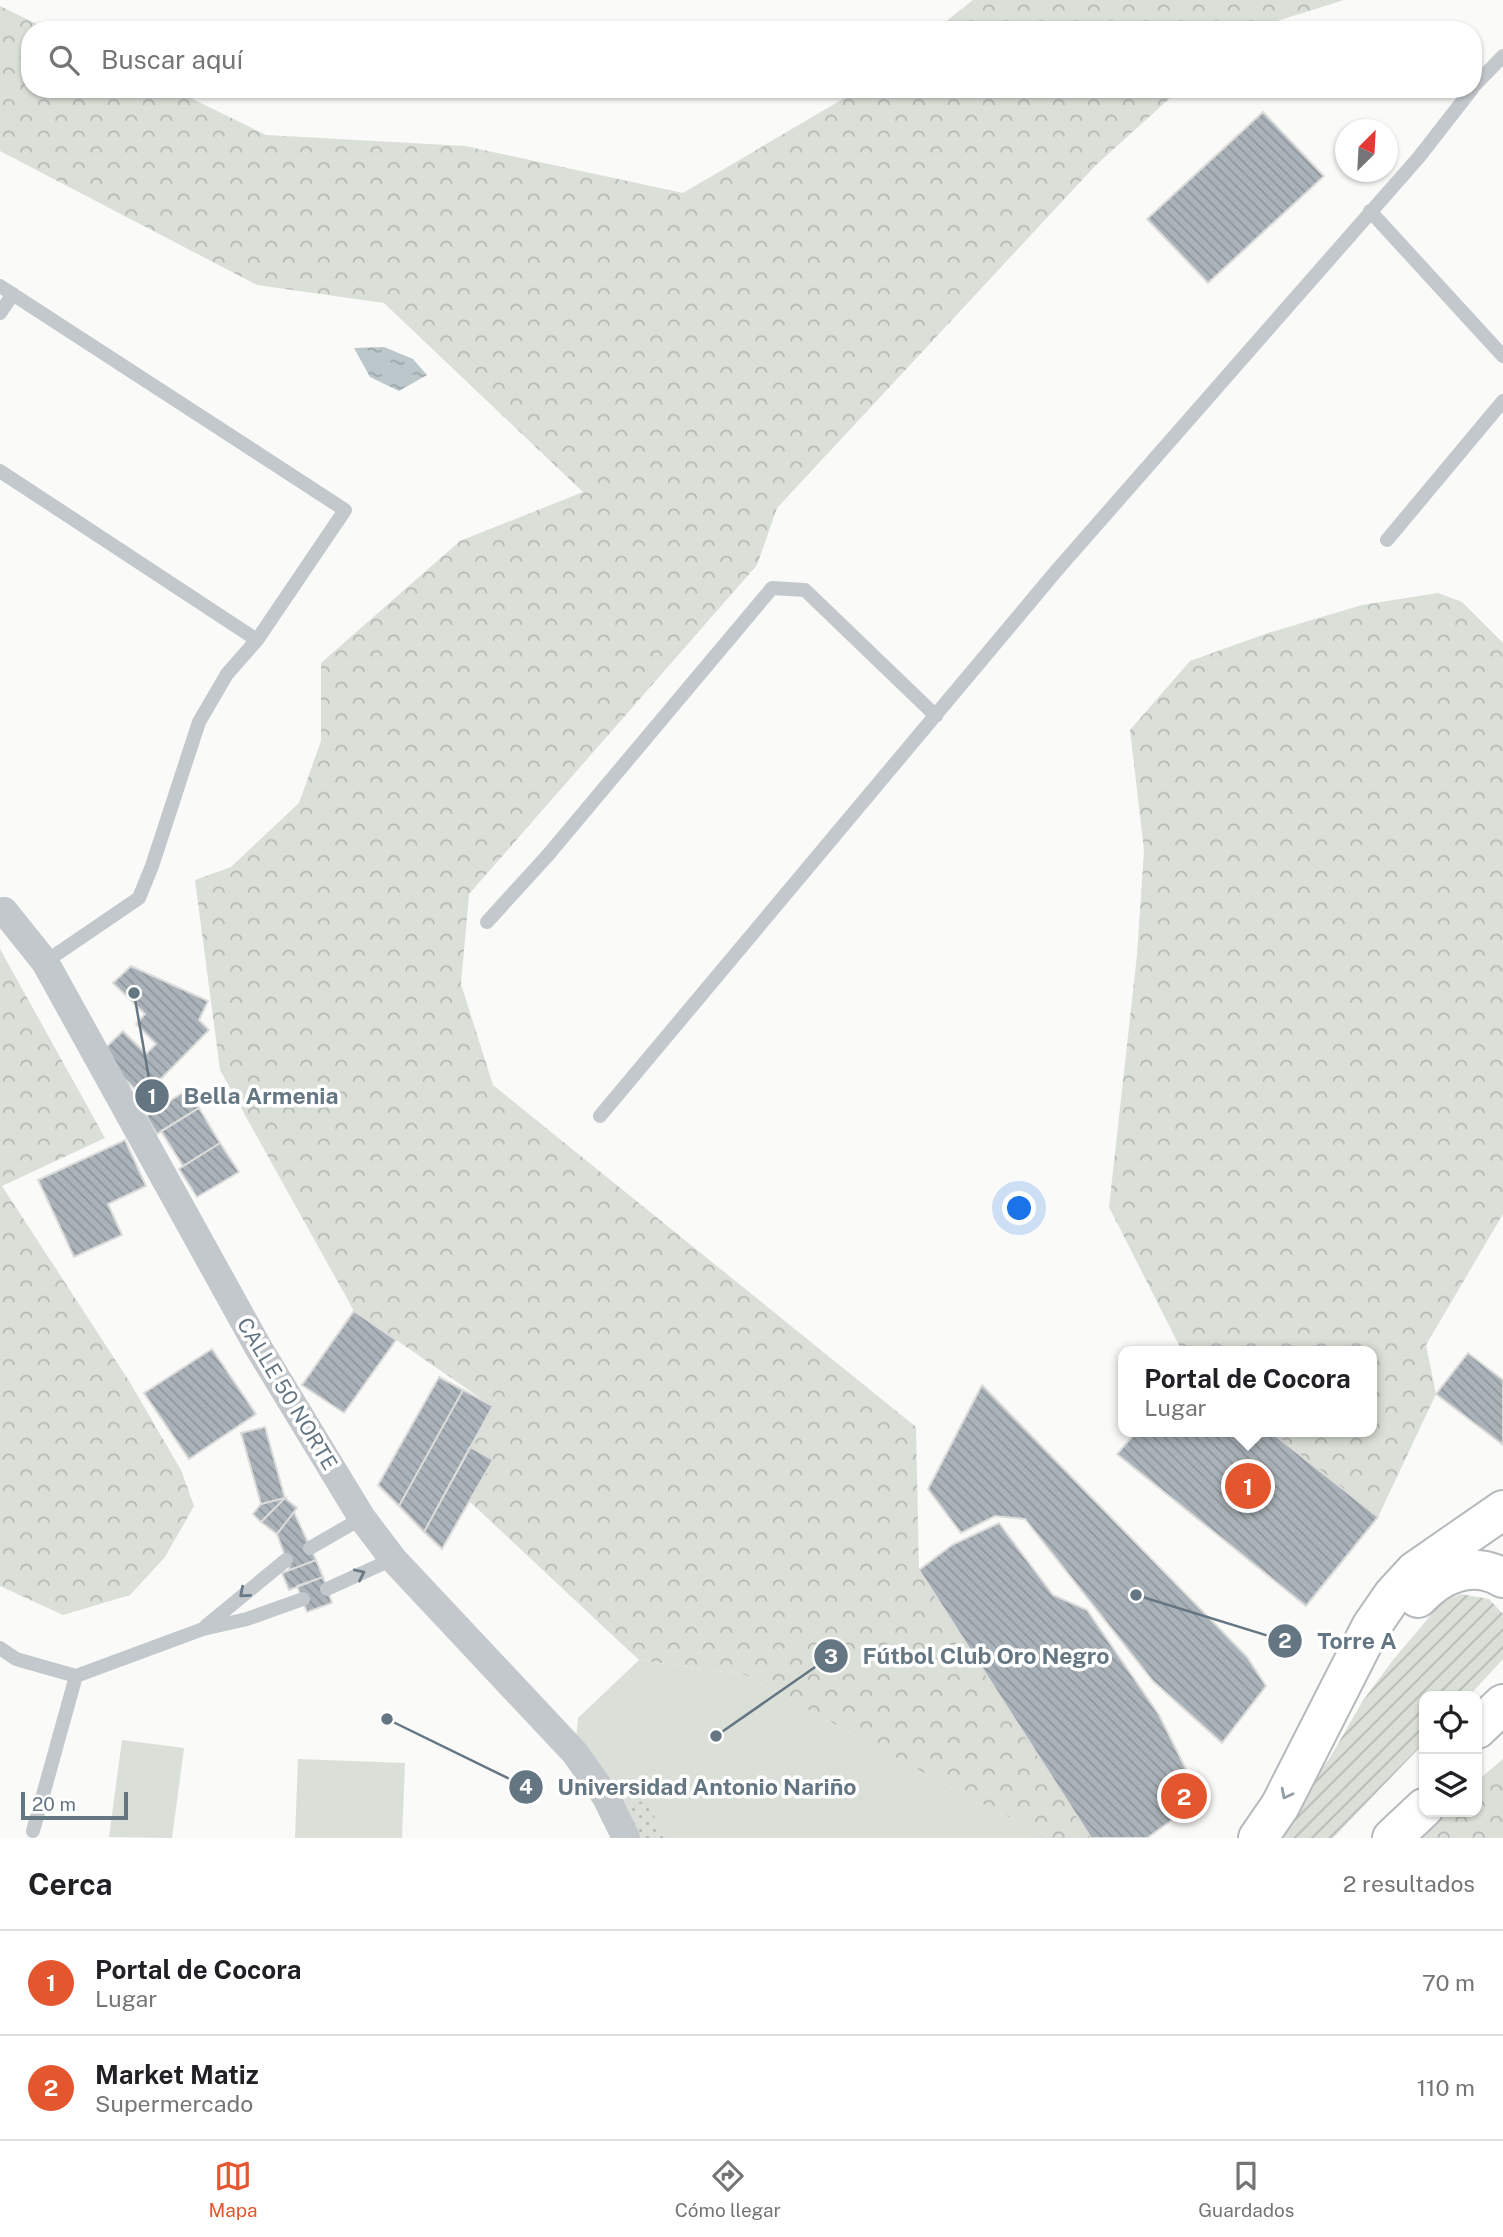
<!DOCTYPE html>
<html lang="es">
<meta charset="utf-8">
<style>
body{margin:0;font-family:"Public Sans",sans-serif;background:#f6f6f6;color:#202124}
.controls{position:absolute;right:21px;bottom:21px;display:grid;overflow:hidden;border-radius:14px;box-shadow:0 2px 5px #0004}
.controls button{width:63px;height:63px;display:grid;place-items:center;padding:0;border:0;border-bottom:2px solid #e0e0e0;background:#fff;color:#202124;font:35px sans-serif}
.compass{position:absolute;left:1335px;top:119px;width:63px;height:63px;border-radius:50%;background:#fff;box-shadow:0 2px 5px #0004;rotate:24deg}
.scale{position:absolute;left:21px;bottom:18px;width:107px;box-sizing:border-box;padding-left:7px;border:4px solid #657683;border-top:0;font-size:19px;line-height:24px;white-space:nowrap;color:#657683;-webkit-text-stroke:5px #fff;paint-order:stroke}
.you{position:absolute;left:1020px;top:1209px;width:24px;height:24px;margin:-18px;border:5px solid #fff;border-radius:50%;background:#1a73e8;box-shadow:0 0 0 10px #1a73e833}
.badge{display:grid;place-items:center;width:46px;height:46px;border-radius:50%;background:#e4572e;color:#fff;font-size:23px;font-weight:700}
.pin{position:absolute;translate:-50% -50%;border:4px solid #fff;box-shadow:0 2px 7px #0006}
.popup{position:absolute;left:1118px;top:1346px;width:259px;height:91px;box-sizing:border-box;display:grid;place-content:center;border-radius:14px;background:#fff;filter:drop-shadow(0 2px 5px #0005);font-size:23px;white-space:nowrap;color:#757577}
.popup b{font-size:26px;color:#202124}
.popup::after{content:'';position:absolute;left:50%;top:100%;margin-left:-14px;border:14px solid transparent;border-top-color:#fff}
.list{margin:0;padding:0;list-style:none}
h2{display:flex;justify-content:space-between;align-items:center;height:91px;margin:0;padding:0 28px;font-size:30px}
h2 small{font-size:23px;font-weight:400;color:#757577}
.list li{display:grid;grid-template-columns:46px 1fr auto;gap:21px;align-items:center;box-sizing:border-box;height:105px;padding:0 28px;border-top:2px solid #e0e0e0}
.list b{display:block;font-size:26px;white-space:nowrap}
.list p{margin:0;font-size:23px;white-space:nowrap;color:#757577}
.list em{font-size:23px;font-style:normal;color:#757577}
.icon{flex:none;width:38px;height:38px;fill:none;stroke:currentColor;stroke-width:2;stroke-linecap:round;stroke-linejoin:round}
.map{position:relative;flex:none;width:1503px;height:1838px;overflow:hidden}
.search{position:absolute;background:#fff;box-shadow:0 2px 5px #0004;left:21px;right:21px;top:21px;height:77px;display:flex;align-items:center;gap:18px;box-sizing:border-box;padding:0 24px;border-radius:28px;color:#757577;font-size:26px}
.sheet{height:301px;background:#fff}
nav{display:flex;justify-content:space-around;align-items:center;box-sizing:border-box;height:98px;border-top:2px solid #e0e0e0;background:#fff;font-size:19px;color:#757577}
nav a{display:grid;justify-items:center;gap:4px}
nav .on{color:#e4572e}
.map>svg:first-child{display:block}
.grass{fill:url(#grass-dots)}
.forest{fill:url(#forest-crowns)}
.garden{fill:url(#garden-furrows)}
.pitch{fill:#dadfd7}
.water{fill:url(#water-ripples)}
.building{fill:url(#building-back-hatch);stroke:#dcdcda;stroke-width:2}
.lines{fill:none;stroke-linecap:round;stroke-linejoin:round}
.primary-casing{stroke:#b5babe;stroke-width:42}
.lane{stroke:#c3c8cc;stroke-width:14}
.street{stroke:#c3c8cc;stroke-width:28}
.primary{stroke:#fff;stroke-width:38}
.oneway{stroke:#6a7a87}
.oneway2{stroke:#939fa8}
.labels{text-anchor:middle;stroke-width:7;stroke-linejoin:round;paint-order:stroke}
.street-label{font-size:21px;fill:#657683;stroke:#fff}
.leader{fill:none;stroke:#657683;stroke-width:2.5}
.callout-dot{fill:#657683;stroke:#fff;stroke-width:2.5}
.mark-label{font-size:21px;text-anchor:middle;font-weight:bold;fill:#fff}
.callout-label{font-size:23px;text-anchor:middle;font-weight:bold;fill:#657683;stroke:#fff;stroke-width:7;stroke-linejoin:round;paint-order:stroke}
</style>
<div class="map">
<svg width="1503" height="1838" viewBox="0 0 1503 1838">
<defs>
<pattern id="grass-dots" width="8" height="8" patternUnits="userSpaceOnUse" patternTransform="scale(1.75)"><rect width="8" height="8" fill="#dadfd7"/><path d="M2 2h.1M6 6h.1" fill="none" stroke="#b4b9b4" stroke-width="1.8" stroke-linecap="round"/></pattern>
<pattern id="forest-crowns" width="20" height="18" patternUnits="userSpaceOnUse" patternTransform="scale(1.75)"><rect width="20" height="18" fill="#dadfd7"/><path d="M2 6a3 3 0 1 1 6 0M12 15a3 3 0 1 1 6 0" fill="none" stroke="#b4b9b4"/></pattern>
<pattern id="garden-furrows" width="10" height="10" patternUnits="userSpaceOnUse" patternTransform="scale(1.75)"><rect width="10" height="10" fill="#dadfd7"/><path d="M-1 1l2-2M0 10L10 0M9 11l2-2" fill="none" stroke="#b4b9b4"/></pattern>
<pattern id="water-ripples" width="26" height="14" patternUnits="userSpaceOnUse" patternTransform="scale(1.75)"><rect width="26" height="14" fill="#bbc7cb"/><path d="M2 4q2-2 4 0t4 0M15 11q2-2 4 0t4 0" fill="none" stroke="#9ca6aa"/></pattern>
<pattern id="building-back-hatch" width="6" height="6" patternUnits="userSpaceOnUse" patternTransform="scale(1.75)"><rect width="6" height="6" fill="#aab3b9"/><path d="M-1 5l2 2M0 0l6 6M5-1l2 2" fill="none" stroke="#8e969c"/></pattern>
</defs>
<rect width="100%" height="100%" fill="#fafaf8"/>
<!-- grass -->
<path class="grass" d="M 645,1799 L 667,1838 L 640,1838 L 625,1808 Z"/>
<!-- forest -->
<path class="forest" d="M 973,0 L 1344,0 L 1248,30 L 935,30 Z
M 0,6 L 49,30 L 30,30 L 30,89 L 172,89 L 266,135 L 465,146 L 683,193 L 860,89 L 1180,89 L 1096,165 L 777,508 L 757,565 L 469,894 L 461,984 L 493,1085 L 916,1427 L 919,1570 L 1091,1838 L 1051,1838 L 964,1795 L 745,1675 L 639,1660 L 469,1501 L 493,1460 L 470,1447 L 492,1406 L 354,1311 L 220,1070 L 195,880 L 231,867 L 299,803 L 321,741 L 321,663 L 460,541 L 583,492 L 384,303 L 257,285 L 0,151 Z
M 1438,593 L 1462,602 L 1503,643 L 1503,1214 L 1426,1345 L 1436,1394 L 1378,1517 L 1271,1432 L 1372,1432 L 1372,1351 L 1182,1351 L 1109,1207 L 1137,955 L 1144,850 L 1130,730 L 1190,661 L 1268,633 L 1362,605 Z
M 0,949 L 105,1138 L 2,1186 L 129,1381 L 181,1470 L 194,1506 L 165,1557 L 130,1595 L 63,1615 L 0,1586 Z
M 1503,1759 L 1503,1838 L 1410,1838 L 1438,1812 L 1477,1812 L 1477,1781 Z"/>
<!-- garden -->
<path class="garden" d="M 1461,1594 L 1489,1599 L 1503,1614 L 1503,1659 L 1469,1696 L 1424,1696 L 1424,1743 L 1333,1838 L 1273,1838 L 1331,1756 L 1362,1702 L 1393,1660 L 1442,1602 Z"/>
<!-- pitch -->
<path class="pitch" d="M 639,1660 L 745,1675 L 964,1795 L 1051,1838 L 667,1838 L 645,1800 L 625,1808 L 575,1753 L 578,1718 Z
M 122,1740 L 184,1748 L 172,1838 L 109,1837 Z
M 298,1759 L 405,1763 L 402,1838 L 295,1838 Z"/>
<!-- water -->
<path class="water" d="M 384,347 L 413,359 L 427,375 L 399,391 L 370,377 L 354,348 Z"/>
<!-- building -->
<path class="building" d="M 1263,112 L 1324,176 L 1208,283 L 1147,219 Z
M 131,966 L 208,1001 L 199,1020 L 209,1030 L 143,1097 L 99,1054 L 123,1031 L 146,1054 L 156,1044 L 136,1024 L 145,1014 L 113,983 Z
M 187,1090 L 199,1108 L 157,1134 L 146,1116 Z
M 199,1108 L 220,1143 L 183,1166 L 161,1131 Z
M 125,1140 L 146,1186 L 108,1204 L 122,1235 L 74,1257 L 38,1180 Z
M 220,1143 L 239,1172 L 197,1197 L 179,1169 Z
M 354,1311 L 396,1340 L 344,1413 L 302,1385 Z
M 212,1349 L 256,1414 L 189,1459 L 144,1393 Z
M 1468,1353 L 1503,1380 L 1503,1445 L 1436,1394 Z
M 439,1377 L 463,1390 L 399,1506 L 378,1485 Z
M 982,1385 L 1247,1657 L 1266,1686 L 1222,1743 L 1153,1681 L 1025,1519 L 995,1516 L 961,1533 L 928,1489 Z
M 463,1390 L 493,1406 L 424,1532 L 399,1506 Z
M 265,1427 L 285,1498 L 261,1504 L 241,1433 Z
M 1136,1432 L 1271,1432 L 1378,1517 L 1306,1606 L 1117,1454 Z
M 470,1447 L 493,1460 L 442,1549 L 424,1532 Z
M 285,1498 L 261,1522 L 253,1514 L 261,1504 Z
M 285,1498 L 297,1508 L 277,1534 L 261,1522 Z
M 294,1512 L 316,1560 L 290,1570 L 277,1534 Z
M 999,1523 L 1053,1595 L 1087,1610 L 1159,1715 L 1201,1799 L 1147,1838 L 1091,1838 L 919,1570 L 952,1545 Z
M 316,1560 L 323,1577 L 289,1590 L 282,1573 Z
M 323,1577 L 332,1603 L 307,1612 L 297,1586 Z"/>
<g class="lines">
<defs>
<path id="primary" d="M 1418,1598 C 1440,1574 1472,1560 1503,1578
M 1477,1729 L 1503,1704
M 1258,1838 L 1280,1806 L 1371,1627 L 1393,1595 L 1415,1571 L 1503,1510
M 1392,1838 L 1424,1808"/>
</defs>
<!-- primary casing -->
<use href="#primary" class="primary-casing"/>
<!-- lane -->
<path class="lane" d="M 1473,87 L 1503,56
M 1370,211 L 1503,356
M 0,286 L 345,510 L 257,640 L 227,674 L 199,722 L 152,866 L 139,898 L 45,962
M 0,313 L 13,294
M 0,471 L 257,640
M 1387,540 L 1503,401
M 487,922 L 548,855 L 772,588 L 805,590 L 936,716
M 600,1116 L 1057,570 L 1419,157 L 1472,89
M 310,1548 L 362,1518
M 327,1589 L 393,1559
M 206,1626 L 286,1560
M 0,1648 L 16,1659 L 76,1676 L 203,1629 L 247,1619 L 303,1599
M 33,1831 L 76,1676"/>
<!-- street -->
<path class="street" d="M 4,911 L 45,962 L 258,1347 L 362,1518 L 393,1559 L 575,1753 L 606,1797 L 626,1838"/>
<!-- primary -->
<use href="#primary" class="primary"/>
</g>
<!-- one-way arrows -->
<defs><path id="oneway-chevron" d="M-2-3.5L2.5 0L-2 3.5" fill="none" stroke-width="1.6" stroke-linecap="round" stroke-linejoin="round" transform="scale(1.75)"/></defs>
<g class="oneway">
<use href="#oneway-chevron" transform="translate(360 1574) rotate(-25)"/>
<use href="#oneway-chevron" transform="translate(244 1593) rotate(139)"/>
</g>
<use class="oneway2" href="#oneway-chevron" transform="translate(1286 1794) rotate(117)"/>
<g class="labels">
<!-- street labels -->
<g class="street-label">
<text transform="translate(287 1394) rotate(59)" y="7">CALLE 50 NORTE</text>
</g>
</g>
<!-- callouts -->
<path class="leader" d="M134 993L152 1096M1136 1595L1285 1641M716 1736L831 1656M387 1719L526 1787"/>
<g class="callout-dot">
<circle cx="134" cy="993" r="7"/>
<circle cx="1136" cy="1595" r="7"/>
<circle cx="716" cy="1736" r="7"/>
<circle cx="387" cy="1719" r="7"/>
<circle cx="152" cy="1096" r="18"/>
<circle cx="1285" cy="1641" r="18"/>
<circle cx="831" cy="1656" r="18"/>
<circle cx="526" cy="1787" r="18"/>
</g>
<g class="mark-label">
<text x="152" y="1104">1</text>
<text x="1285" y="1648">2</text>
<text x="831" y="1664">3</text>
<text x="526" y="1794">4</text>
</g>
<g class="callout-label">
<text x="261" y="1104">Bella Armenia</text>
<text x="1357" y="1649">Torre A</text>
<text x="986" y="1664">Fútbol Club Oro Negro</text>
<text x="707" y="1795">Universidad Antonio Nariño</text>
</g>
</svg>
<div class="controls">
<button><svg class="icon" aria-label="locate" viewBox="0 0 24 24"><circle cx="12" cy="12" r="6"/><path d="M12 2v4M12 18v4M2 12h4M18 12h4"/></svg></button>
<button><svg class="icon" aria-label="layers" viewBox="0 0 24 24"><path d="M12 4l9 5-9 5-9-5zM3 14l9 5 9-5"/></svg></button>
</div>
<svg class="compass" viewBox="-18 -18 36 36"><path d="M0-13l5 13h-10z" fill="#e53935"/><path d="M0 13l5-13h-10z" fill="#757577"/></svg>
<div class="scale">20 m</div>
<div class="you"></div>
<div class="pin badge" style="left:1248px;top:1486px">1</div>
<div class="popup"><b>Portal de Cocora</b>Lugar</div>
<div class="pin badge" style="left:1184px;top:1796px">2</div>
<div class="search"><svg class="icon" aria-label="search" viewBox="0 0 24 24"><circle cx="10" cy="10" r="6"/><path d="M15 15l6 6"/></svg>Buscar aquí</div>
</div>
<section class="sheet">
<h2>Cerca<small>2 resultados</small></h2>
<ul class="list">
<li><span class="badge">1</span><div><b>Portal de Cocora</b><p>Lugar</p></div><em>70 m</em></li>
<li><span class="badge">2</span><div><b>Market Matiz</b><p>Supermercado</p></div><em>110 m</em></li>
</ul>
</section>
<nav>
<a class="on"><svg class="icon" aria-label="map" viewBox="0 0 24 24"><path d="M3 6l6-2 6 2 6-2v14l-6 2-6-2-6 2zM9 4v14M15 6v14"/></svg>Mapa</a>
<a><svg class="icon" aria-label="directions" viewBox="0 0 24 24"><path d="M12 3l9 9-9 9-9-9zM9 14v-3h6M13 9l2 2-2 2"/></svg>Cómo llegar</a>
<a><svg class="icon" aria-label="saved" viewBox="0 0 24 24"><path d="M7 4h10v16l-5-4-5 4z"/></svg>Guardados</a>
</nav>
